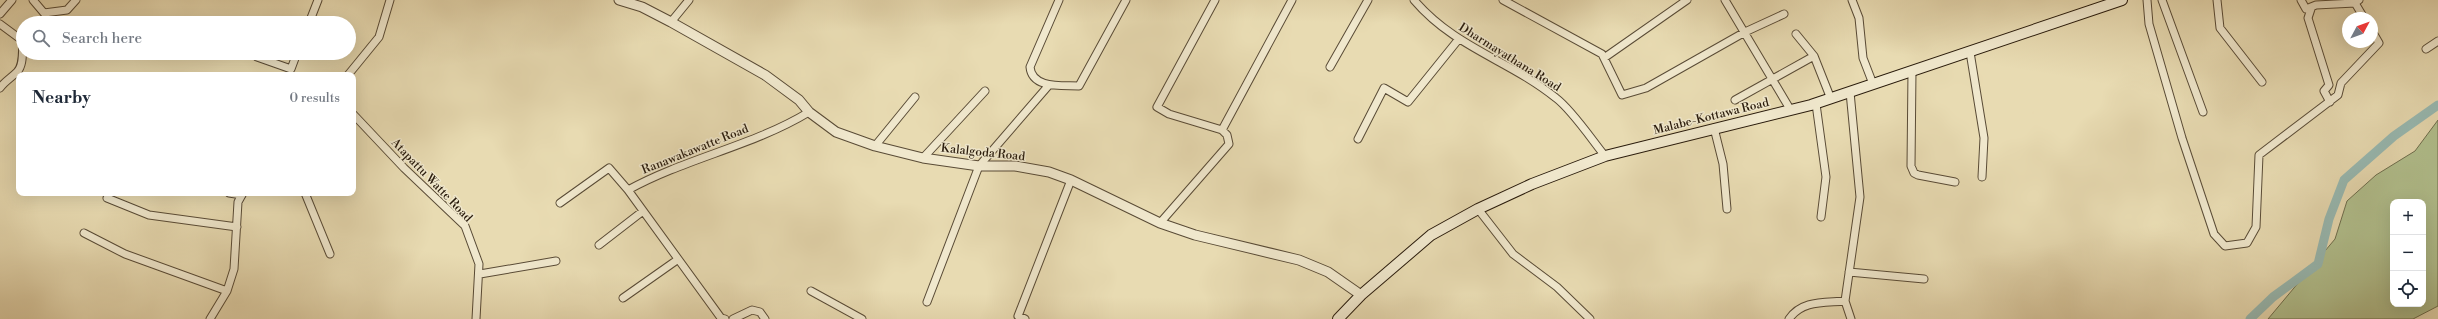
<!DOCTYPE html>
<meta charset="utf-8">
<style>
body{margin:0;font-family:"Libre Bodoni",serif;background:#f6f6f7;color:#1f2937}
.controls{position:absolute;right:12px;bottom:12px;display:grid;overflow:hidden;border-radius:8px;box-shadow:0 4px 16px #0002}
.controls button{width:36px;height:36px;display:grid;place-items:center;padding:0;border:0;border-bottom:1px solid #e0e1e3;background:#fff;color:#1f2937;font:20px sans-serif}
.compass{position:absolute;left:2342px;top:12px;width:36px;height:36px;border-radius:50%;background:#fff;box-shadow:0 4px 16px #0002;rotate:49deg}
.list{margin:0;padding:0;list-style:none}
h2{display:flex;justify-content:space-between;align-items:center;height:52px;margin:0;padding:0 16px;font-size:17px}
h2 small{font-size:13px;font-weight:400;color:#747a83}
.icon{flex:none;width:22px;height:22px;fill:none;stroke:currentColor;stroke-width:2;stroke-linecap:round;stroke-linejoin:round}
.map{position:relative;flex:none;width:2438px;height:319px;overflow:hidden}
.search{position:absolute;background:#fff;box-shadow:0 4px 16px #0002;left:16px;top:16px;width:340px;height:44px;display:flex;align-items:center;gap:10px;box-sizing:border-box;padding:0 14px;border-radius:22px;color:#747a83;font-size:15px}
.panel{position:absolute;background:#fff;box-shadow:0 4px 16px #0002;left:16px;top:72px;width:340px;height:124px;border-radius:8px}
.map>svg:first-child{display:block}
.green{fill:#b2c18f;stroke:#6e6e4e;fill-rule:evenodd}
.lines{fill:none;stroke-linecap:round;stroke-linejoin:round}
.canal{stroke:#98bab3;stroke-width:9}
.minor-casing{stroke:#594b36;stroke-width:9}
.tertiary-casing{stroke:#594b36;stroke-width:11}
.secondary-casing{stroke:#291b0c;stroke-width:12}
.minor{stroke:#f0e8cd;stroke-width:7}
.tertiary{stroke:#f0e8cd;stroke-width:9}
.secondary{stroke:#f0e8cd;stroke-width:10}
.labels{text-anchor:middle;stroke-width:3;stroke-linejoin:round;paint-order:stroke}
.street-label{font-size:12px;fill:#291b0c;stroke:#f0e8cd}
</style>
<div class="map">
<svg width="2438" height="319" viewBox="0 0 2438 319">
<rect width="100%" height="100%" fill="#e8dbb2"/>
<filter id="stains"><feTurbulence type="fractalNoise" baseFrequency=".005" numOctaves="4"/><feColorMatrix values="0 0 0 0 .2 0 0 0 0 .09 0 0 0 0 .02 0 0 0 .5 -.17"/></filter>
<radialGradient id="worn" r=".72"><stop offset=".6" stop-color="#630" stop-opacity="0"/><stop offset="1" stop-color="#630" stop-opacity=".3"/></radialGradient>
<!-- green -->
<path class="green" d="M 2438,120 L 2438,306 L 2413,319 L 2268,319 L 2335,239 L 2347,201 L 2376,175 L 2415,151 ZM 2393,202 L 2423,202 L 2423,304 L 2393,304 Z"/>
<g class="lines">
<!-- canal -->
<path class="canal" d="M 2250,319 L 2273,297 L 2318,264 L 2329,219 L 2344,180 L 2394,136 L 2438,105"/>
<defs>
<path id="minor" d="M 33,0 L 44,13 L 67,10 L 76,0
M 1059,0 L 1030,67 C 1032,89 1062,85 1079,86 L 1126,0
M 1414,0 C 1455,48 1509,60 1556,98 C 1572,110 1592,140 1605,156
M 1503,0 L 1602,54 L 1622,95 L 1646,88 L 1745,32 L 1784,14
M 1725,0 L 1790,109
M 1852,0 L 1859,18 L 1863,58 L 1873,84
M 2147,0 L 2149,24 L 2182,138 L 2214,234 L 2225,246 L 2247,243 L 2256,227 L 2259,155 L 2338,95 L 2341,83 L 2379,43 L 2372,31
M 2162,0 L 2203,112
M 2217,0 L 2220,28 L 2262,82
M 2301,0 L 2306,9 L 2316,5 L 2355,3 L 2359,0
M 2355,3 L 2364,18
M 2311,9 L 2308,18 L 2329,85 L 2324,91 L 2330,102
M 0,14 L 12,0
M 671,22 L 689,0
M 309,23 L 318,0
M 0,24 L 23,41 C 22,51 24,65 17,72 C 11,78 5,81 0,88
M 1796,34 L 1814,56 L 1831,99
M 2426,49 L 2438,41
M 1970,52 L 1984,138 L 1982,177
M 257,57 L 291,69 L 297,53
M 1604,58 L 1687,0
M 1330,67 L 1368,0
M 1912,71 L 1911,166 L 1914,173 L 1918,175 L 1955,182
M 348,75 L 379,37 L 390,0
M 1850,92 L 1860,197 L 1845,301 L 1851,319
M 1735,100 L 1814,56
M 1816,104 L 1826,177 L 1821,217
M 353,114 L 404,168 L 465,226 L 479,264 L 476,319
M 1714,128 L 1723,164 L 1727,209
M 1222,130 L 1292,0
M 1358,139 L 1384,88 L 1408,102 L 1458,40
M 875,146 L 915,97
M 923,158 L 985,91
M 229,193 L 242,195
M 305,193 L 330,254
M 107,198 L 149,215 L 237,227
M 560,203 L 609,168 L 628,190
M 1478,209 L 1513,254 L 1557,287 L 1590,319
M 1160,223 L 1229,144 L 1227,135 L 1222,130 L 1169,114 L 1157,107 L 1215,0
M 84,233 L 125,254 L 227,291
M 599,245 L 643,211
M 1849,272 L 1924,279
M 480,274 L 556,261
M 811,291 L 862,319
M 623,298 L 677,260
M 927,302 L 979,166 L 1049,85
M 210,319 L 227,291 L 234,269 L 238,202 L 243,193
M 725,319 L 721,318 L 628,190 C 686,158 753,146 809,112
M 733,319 L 752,310 L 760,312 L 765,319
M 1025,319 L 1018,316 L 1071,180
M 1789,319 C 1802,300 1824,303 1845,301"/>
<path id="tertiary" d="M 619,0 L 642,7 L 671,22 L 765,75 L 799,100 L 809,112 L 836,132 L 875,146 L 923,158 L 979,166 L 1015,166 L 1049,172 L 1071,180 L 1160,223 L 1195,235 L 1299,260 L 1328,272 L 1361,295"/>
<path id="secondary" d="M 1338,319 L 1361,295 L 1431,235 L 1478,209 L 1532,184 L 1605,156 L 1811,105 L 2122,0"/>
</defs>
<!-- minor casing -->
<use href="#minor" class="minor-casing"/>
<!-- tertiary casing -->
<use href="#tertiary" class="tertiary-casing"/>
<!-- secondary casing -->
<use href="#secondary" class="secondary-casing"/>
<!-- minor -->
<use href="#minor" class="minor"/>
<!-- tertiary -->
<use href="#tertiary" class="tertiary"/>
<!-- secondary -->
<use href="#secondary" class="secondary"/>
</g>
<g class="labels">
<!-- street labels -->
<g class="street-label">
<text transform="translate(1510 57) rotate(32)" y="4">Dharmayathana Road</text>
<text transform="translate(1711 116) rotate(-14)" y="4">Malabe-Kottawa Road</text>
<text transform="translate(695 149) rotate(-22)" y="4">Ranawakawatte Road</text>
<text transform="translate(983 152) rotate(6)" y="4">Kalalgoda Road</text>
<text transform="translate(432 180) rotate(46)" y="4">Atapattu Watte Road</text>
</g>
</g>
<rect width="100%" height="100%" filter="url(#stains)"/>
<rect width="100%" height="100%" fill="url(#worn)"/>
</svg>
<div class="controls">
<button>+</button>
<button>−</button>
<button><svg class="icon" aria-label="locate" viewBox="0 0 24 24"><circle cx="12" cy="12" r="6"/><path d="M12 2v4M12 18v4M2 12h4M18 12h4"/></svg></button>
</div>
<svg class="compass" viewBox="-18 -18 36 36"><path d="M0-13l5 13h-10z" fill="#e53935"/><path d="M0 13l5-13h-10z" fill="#747a83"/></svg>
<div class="search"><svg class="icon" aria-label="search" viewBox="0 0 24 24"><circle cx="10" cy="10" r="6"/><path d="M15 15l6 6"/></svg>Search here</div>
<section class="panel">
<h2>Nearby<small>0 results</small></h2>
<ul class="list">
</ul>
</section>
</div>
